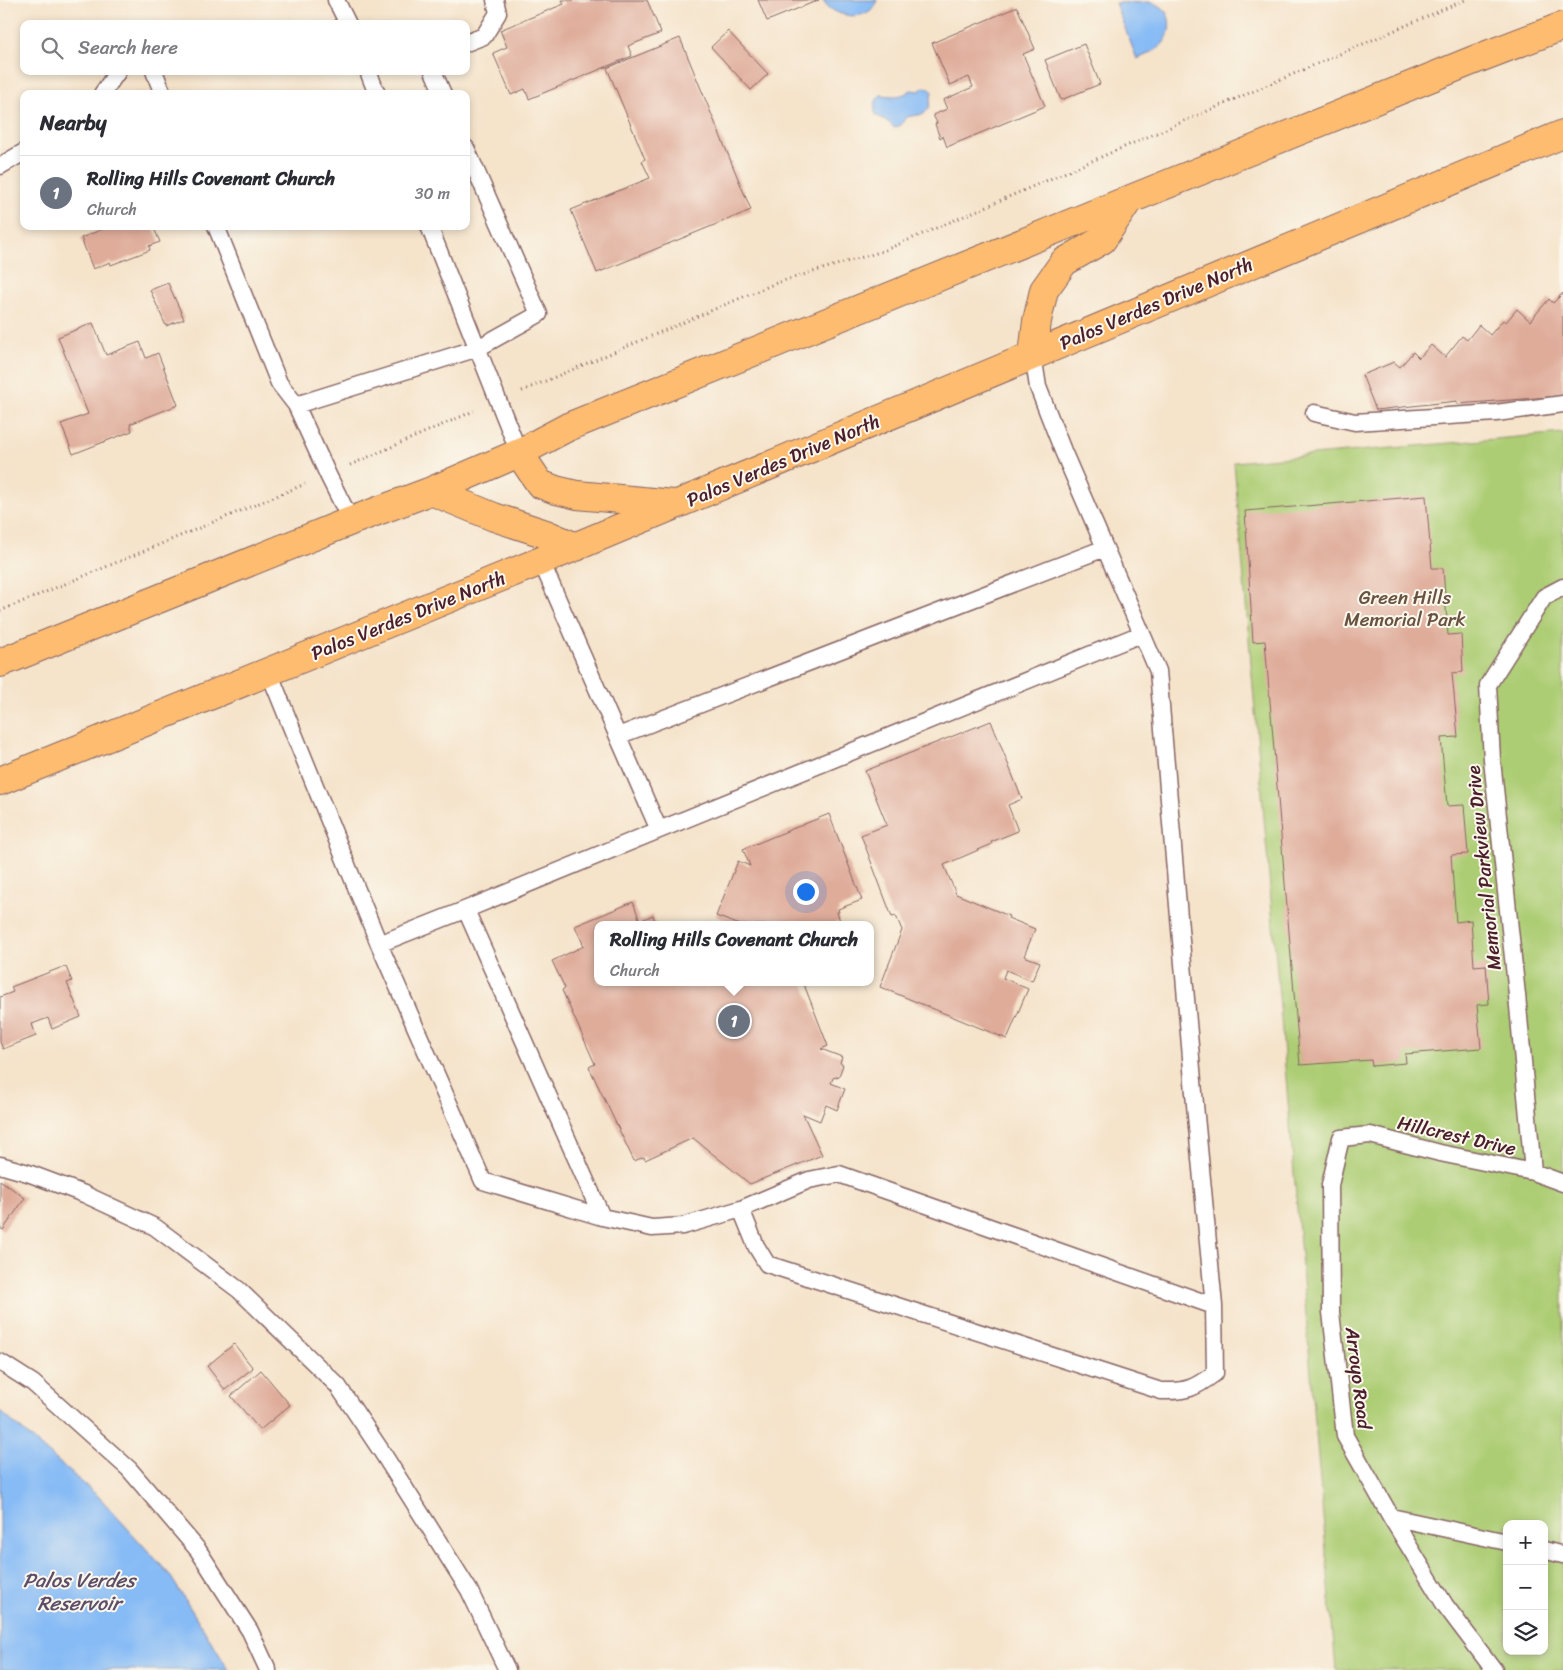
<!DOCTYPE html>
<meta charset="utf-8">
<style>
body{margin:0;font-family:Sriracha,sans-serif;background:#f7f7f7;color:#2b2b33}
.controls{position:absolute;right:15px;bottom:15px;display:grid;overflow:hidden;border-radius:10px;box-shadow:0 2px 8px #0003}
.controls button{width:45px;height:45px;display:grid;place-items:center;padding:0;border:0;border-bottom:1px solid #e1e1e2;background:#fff;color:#2b2b33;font:25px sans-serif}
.you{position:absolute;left:805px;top:891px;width:18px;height:18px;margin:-12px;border:4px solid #fff;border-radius:50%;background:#1a73e8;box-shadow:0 0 0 8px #1a73e833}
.badge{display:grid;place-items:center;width:32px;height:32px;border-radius:50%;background:#b5179e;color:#fff;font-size:16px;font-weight:700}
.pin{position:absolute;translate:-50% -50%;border:2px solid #fff;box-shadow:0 1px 5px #0006}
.popup{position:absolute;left:594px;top:921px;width:280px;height:65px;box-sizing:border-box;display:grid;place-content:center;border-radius:10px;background:#fff;filter:drop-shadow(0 1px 4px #0005);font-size:16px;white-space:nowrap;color:#7c7c81}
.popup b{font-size:19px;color:#2b2b33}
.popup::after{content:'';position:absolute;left:50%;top:100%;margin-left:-10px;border:10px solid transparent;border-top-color:#fff}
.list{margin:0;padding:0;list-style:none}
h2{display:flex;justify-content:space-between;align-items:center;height:65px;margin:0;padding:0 20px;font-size:21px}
h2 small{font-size:16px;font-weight:400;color:#7c7c81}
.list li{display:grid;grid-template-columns:32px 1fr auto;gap:15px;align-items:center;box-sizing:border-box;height:75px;padding:0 20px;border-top:1px solid #e1e1e2}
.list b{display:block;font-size:19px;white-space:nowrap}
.list p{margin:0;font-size:16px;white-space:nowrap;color:#7c7c81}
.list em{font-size:16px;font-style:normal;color:#7c7c81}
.icon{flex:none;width:28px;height:28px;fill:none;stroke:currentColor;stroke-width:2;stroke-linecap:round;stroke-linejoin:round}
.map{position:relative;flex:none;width:1563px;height:1670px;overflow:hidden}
.search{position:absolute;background:#fff;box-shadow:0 2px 8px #0003;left:20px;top:20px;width:450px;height:55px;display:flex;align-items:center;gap:12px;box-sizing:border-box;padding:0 18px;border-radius:10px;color:#7c7c81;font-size:19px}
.panel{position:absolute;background:#fff;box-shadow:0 2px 8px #0003;left:20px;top:90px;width:450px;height:140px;border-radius:10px}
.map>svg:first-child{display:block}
.green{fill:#adcd75;stroke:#7c7650;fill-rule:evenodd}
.water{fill:#87bbf5;stroke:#686d90}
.building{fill:#dfac9a}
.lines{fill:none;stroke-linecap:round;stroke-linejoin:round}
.service-casing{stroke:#866463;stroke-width:19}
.primary-casing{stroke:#866463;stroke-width:30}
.path{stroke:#866463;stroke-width:3;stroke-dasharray:1 4;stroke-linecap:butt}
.service{stroke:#fff;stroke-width:16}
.primary{stroke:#fdbc70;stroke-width:28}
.labels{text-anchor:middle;stroke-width:4;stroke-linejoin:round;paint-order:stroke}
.street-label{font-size:19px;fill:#4a1f2b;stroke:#fbf7ec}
.park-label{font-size:19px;fill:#685341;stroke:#fbf7ec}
.water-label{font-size:20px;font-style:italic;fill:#5c4e68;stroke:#fbf7ec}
</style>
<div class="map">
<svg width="1563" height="1670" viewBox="0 0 1563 1670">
<rect width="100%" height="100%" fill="#fbf7ec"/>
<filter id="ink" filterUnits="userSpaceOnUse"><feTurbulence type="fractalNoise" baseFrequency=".02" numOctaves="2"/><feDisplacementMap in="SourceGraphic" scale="10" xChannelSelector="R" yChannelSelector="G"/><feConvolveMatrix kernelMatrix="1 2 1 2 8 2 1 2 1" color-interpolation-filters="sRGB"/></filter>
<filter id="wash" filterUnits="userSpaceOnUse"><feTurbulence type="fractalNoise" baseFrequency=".0096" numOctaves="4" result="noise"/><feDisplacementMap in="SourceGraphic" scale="20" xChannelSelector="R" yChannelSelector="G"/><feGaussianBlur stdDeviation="1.12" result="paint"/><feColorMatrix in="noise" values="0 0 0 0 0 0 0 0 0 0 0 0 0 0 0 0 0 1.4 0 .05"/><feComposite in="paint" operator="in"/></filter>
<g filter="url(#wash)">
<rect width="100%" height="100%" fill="#f5e3ca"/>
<!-- green -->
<path class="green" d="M 1563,433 L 1563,1670 L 1336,1670 L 1234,462 ZM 1507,1524 L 1544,1524 L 1544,1651 L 1507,1651 Z"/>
<!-- water -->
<path class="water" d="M 823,0 L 877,0 C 870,24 832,18 823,0 Z
M 1149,2 C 1152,3 1157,4 1160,6 C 1172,13 1172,32 1164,42 C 1159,50 1146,55 1137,59 L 1115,3 Z
M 924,87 L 929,88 L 932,92 L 929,107 L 924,114 L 906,117 L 901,125 L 894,128 C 892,126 890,123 888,122 C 881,116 873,119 875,105 C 876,100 877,98 881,95 C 893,96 901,98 911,90 L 919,91 Z
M 0,1411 L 99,1497 L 169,1574 L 229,1670 L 0,1670 Z"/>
<g id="blocks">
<!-- building -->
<path class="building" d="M 562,0 L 647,0 L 661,33 L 628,46 L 632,56 L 529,99 L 525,89 L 511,95 L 493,53 L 507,47 L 500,30 L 564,4 Z
M 758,0 L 819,0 L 767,21 Z
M 1017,7 L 1035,49 L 1023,54 L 1045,106 L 947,147 L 943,136 L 940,138 L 935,124 L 937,123 L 933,115 L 947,109 L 943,100 L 973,87 L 969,77 L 950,85 L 932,43 Z
M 728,31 L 768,74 L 751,90 L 711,47 Z
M 680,38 L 751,210 L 597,273 L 571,210 L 650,178 L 642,161 L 645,159 L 607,68 Z
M 1084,44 L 1100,84 L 1061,100 L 1045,60 Z
M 105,226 L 153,226 L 160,242 L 149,246 L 150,250 L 111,265 L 110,262 L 93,269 L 81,238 L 105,228 Z
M 168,283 L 184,319 L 166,326 L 150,290 Z
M 1563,293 L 1563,396 L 1457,404 L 1457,401 L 1376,410 L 1362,375 L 1394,362 L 1400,367 L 1413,352 L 1419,358 L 1431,345 L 1445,357 L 1462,336 L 1467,340 L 1479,325 L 1490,335 L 1503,320 L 1506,322 L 1517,309 L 1530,321 L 1549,299 L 1553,303 Z
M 93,323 L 106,355 L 140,342 L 146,358 L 158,353 L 178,405 L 130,424 L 132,431 L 73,454 L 61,424 L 88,414 L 58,337 Z
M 1426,496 L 1432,568 L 1443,568 L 1448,635 L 1461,634 L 1463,672 L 1452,673 L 1458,737 L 1441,738 L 1447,806 L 1464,805 L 1468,854 L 1451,855 L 1456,922 L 1471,920 L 1474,966 L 1486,965 L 1489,1004 L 1477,1005 L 1481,1048 L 1405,1054 L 1406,1063 L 1372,1066 L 1371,1060 L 1300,1065 L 1265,641 L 1253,642 L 1245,511 Z
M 991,721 L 1022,799 L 1008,805 L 1018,831 L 991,842 L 992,844 L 944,865 L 956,894 L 1009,916 L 1008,918 L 1035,929 L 1024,956 L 1040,962 L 1032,981 L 1006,970 L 1003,978 L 1028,989 L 1007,1039 L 880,987 L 902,930 L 896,916 L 892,917 L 861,835 L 887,825 L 865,771 Z
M 829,814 L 862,900 L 838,909 L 839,912 L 837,912 L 840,921 L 831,925 L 740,925 L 716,916 L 738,861 L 750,866 L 743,849 Z
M 633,902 L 640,921 L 653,915 L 656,925 L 598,925 L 598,982 L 803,982 L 828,1046 L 821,1049 L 842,1057 L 840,1063 L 843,1065 L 839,1076 L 833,1078 L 831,1083 L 845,1089 L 837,1110 L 826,1105 L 820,1121 L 803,1114 L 822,1155 L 750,1184 L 693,1138 L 645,1160 L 644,1157 L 634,1161 L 589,1067 L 595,1064 L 562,990 L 565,988 L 552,961 L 584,946 L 575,926 Z
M 66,967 L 72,981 L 67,983 L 81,1017 L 52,1029 L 48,1018 L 32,1024 L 36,1036 L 3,1049 L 0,1042 L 0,997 L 13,992 L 11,987 L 60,968 Z
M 0,1180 L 25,1198 L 3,1230 L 0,1228 Z
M 234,1344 L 253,1368 L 225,1390 L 207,1366 Z
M 261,1370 L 290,1405 L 260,1430 L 231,1396 Z"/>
</g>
</g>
<g filter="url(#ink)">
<use href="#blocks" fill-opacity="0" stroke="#866463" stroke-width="1"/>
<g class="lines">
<defs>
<path id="service" d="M 336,0 L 348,24
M 466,43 L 484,36 L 498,13 L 495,0
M 154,71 L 163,94
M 368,71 L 377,94
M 433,71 L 443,94
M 102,94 L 118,71
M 0,166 L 24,152
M 216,226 L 279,383 L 296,405
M 429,226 L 519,453
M 1314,413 L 1355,422 L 1496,413 L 1563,404
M 351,521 L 328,475 L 296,405 L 478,348 L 539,314 L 466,148
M 269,672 L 379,944 L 477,905 L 659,830 L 541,561
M 618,736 L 1105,548 L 1063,451 L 1038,387 L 1033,355
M 659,830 L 1141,634
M 466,910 L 602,1217 L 652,1228 L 683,1226 L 741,1209 L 809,1180 L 839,1174 L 1214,1306 L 1196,1116 L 1158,671 L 1105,548
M 379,944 L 483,1181 L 602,1217
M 0,1165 L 28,1173 L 84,1194 L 155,1227 L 239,1290 L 338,1386 L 382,1452 L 469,1590 L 507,1670
M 1533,1172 L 1517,995 L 1492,760 L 1488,685 L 1544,597 L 1563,587
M 741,1209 L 756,1246 L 767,1264 L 1161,1391 C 1187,1392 1195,1388 1215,1373 L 1214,1306
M 0,1362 L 33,1383 L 129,1469 L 198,1550 L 250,1631 L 268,1670
M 1391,1517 L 1507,1542
M 1544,1550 L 1563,1555
M 1494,1670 L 1445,1605 L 1391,1517 L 1345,1436 L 1331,1312 L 1330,1185 L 1341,1138 L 1370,1135 L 1440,1153 L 1533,1172 L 1563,1183"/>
<path id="primary" d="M 1033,355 L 1037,321 L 1044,290 L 1064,262 L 1102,240 L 1128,201
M 519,453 L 540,484 L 556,490 L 577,495 L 674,504
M 431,491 L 494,517 L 546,534 L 576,547
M 0,663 L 351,521 L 431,491 L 519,453 L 568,427 L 1474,60 L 1563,26
M 0,781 L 541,561 L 1563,134"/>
</defs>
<!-- service casing -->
<use href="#service" class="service-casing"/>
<!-- primary casing -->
<use href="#primary" class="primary-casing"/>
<!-- path -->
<path class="path" d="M 522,391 L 776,283 L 883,251 L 1465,0
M 350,465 L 474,411
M 0,611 L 305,484"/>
<!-- service -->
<use href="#service" class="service"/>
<!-- primary -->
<use href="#primary" class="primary"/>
</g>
</g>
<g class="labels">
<!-- street labels -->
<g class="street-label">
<text transform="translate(1156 303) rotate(-23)" y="7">Palos Verdes Drive North</text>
<text transform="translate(783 460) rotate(-23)" y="7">Palos Verdes Drive North</text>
<text transform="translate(408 615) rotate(-22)" y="7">Palos Verdes Drive North</text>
<text transform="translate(1483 868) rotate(-96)" y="7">Memorial Parkview Drive</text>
<text transform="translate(1457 1135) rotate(13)" y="7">Hillcrest Drive</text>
<text transform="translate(1359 1378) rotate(83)" y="7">Arroyo Road</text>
</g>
<!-- park labels -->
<g class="park-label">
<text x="1405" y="604">Green Hills<tspan x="1405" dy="22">Memorial Park</tspan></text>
</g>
<!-- water labels -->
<g class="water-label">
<text x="79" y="1587">Palos Verdes<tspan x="79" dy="23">Reservoir</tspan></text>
</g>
</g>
</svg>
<div class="controls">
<button>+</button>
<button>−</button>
<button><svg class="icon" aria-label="layers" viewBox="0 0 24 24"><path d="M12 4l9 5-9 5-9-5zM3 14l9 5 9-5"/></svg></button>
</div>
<div class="you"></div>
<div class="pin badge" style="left:734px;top:1021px;background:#6b7280">1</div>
<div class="popup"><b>Rolling Hills Covenant Church</b>Church</div>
<div class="search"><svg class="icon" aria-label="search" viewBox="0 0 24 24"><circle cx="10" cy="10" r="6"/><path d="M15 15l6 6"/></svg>Search here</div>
<section class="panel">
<h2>Nearby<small></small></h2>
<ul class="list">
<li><span class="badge" style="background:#6b7280">1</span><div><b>Rolling Hills Covenant Church</b><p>Church</p></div><em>30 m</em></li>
</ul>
</section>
</div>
